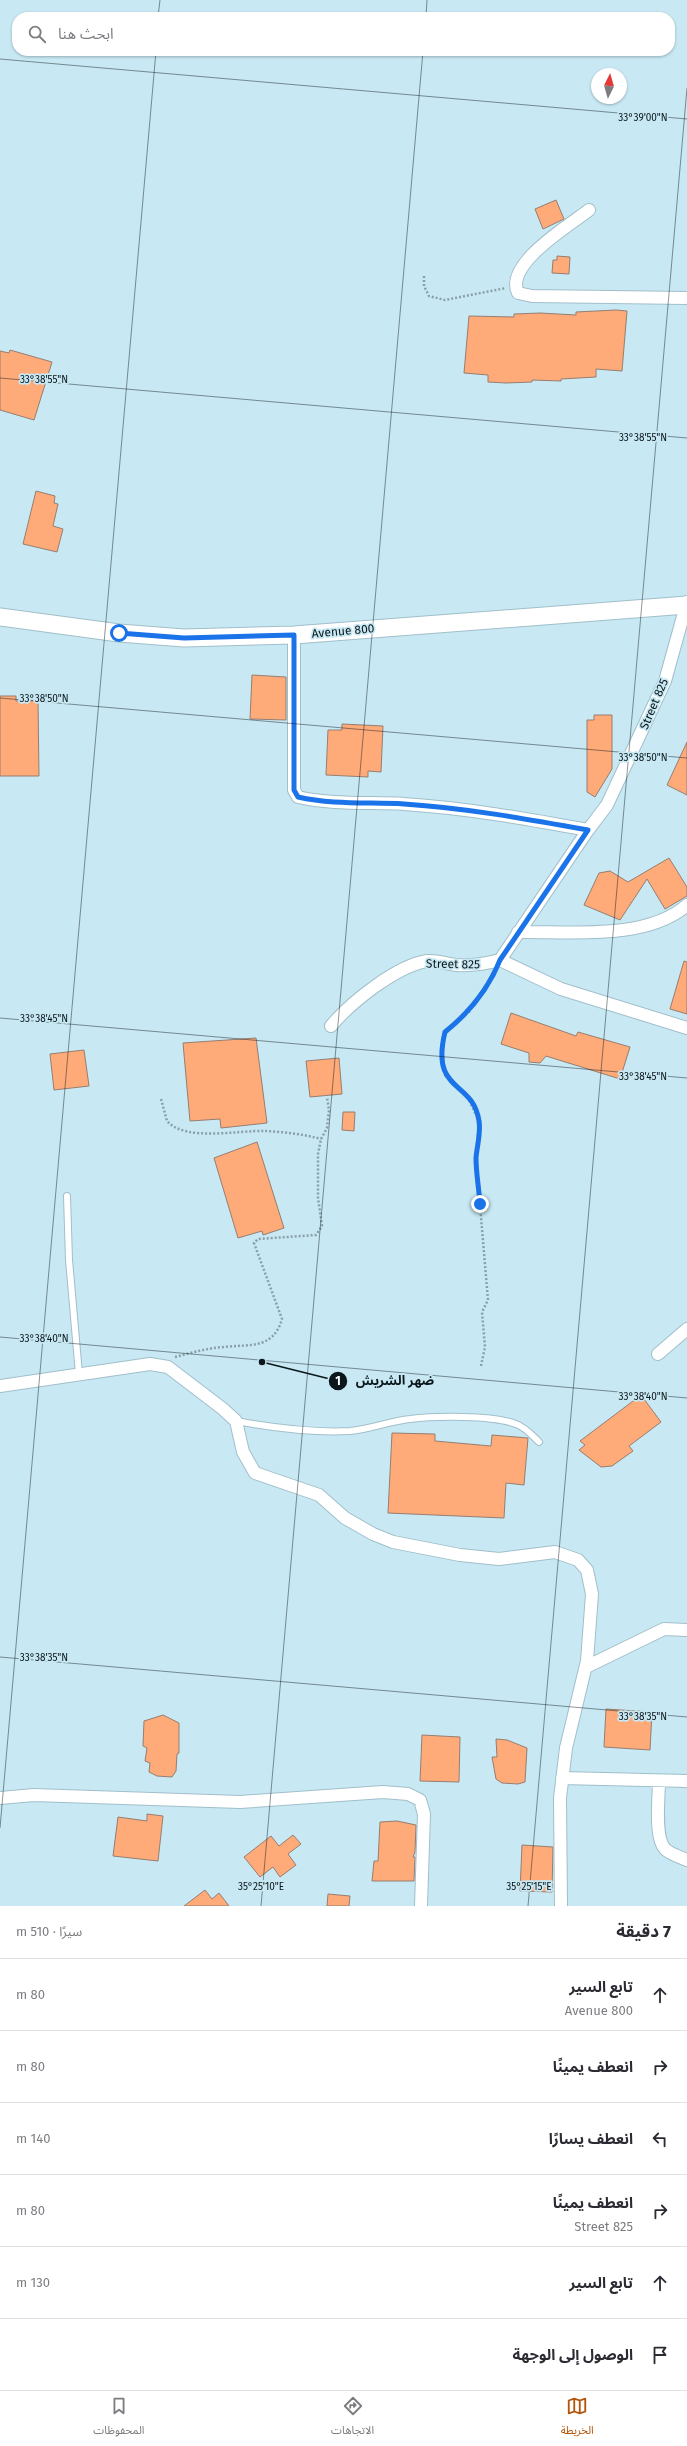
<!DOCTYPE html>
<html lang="ar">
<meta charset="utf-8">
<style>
body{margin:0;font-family:"Fira Sans","Noto Sans Arabic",sans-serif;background:#f7f7f7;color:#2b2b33;direction:rtl}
.compass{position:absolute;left:591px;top:68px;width:36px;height:36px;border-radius:50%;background:#fff;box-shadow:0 1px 3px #0004;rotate:5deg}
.stop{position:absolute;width:12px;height:12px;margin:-9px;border:3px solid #1a73e8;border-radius:50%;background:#fff}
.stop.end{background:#1a73e8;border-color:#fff;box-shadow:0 1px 4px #0008}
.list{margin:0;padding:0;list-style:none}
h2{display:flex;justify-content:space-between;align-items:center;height:52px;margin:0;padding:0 16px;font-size:17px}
h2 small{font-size:13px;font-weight:400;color:#7c7c81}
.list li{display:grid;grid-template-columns:26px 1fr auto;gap:12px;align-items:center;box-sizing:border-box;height:72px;padding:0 16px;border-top:1px solid #e1e1e2}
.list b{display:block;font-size:15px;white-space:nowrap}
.list p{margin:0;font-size:13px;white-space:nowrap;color:#7c7c81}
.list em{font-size:13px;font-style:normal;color:#7c7c81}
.icon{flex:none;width:22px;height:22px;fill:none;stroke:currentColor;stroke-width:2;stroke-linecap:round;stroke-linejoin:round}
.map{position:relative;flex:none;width:687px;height:1906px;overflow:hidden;direction:ltr}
.search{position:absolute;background:#fff;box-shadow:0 1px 3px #0004;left:12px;right:12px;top:12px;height:44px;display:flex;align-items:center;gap:10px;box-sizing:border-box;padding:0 14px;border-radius:16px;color:#7c7c81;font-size:15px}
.sheet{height:484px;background:#fff}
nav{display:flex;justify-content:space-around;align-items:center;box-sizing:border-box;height:56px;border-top:1px solid #e1e1e2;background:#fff;font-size:11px;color:#7c7c81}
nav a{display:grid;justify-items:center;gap:2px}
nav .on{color:#b45309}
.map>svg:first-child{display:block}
.building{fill:#feaa79;stroke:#967e70}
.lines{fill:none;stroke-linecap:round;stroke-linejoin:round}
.lane-casing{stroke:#a1bfca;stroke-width:8}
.street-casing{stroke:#a1bfca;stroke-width:14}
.secondary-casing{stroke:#a1bfca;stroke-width:19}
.path{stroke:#88a1a9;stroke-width:2.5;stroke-dasharray:2 2;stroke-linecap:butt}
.lane{stroke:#fff;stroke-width:6}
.street{stroke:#fff;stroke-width:12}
.secondary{stroke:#fff;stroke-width:17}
.route{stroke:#1a73e8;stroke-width:5}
.ticks{fill:none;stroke:#0b171b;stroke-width:1;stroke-opacity:0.45}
.labels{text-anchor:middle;stroke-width:3.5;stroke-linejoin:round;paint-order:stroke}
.street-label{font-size:12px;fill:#0b171b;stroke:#c8e8f3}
.ticks-label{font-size:10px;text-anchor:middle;fill:#0b171b;stroke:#c8e8f3;stroke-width:3.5;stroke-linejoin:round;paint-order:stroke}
.leader{fill:none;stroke:#0b171b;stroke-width:1.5}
.callout-dot{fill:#0b171b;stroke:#c8e8f3;stroke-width:1.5}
.mark-label{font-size:12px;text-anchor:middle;font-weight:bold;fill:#fff}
.callout-label{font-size:13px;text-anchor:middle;font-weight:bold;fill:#0b171b;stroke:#c8e8f3;stroke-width:3.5;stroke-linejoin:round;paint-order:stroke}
</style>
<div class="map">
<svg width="687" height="1906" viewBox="0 0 687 1906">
<rect width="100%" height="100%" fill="#c8e8f3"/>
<!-- building -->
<path class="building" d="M 556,200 L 564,219 L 543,229 L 535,209 Z
M 557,256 L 570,257 L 569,274 L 552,273 L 553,260 L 557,260 Z
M 616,310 L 627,311 L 622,371 L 596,369 L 596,377 L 561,379 L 561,381 L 532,380 L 532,382 L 506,383 L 488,382 L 488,375 L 464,373 L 469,316 L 514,317 L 514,314 L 540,313 L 576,315 L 576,312 Z
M 10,350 L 52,362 L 34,420 L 0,410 L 0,351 L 9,353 Z
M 36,491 L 55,496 L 54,503 L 58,504 L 53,526 L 63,529 L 57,552 L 23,544 Z
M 252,675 L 286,677 L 286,720 L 250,719 Z
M 0,696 L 16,696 L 16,701 L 38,700 L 39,776 L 0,776 Z
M 594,715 L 612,715 L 612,769 L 595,797 L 587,792 L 587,720 L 594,720 Z
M 342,724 L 383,726 L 381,772 L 368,771 L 368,777 L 326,775 L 328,730 L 342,730 Z
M 687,742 L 687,795 L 667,785 Z
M 669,858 L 687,887 L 687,896 L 665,909 L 647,879 L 620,920 L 584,905 L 599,873 L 610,871 L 628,882 Z
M 684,961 L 687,962 L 687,1014 L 670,1009 Z
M 511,1013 L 576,1036 L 578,1032 L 630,1047 L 620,1079 L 546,1056 L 540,1063 L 529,1062 L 529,1053 L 501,1044 Z
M 256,1038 L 267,1123 L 221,1128 L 220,1119 L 190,1121 L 183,1043 Z
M 84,1050 L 89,1086 L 54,1090 L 50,1054 Z
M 339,1058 L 342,1094 L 310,1097 L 306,1061 Z
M 343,1112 L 355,1112 L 354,1131 L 342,1130 Z
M 257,1142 L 284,1228 L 263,1235 L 262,1231 L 238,1238 L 214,1158 Z
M 641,1395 L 661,1422 L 629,1446 L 633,1451 L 612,1466 L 601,1467 L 579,1450 L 585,1445 L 580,1441 Z
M 392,1433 L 435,1434 L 435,1441 L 491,1446 L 492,1435 L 528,1438 L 524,1485 L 506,1483 L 504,1518 L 388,1513 Z
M 606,1709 L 652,1712 L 650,1750 L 604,1747 Z
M 163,1715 L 179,1723 L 179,1753 L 177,1754 L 176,1771 L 172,1777 L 157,1776 L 149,1772 L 150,1763 L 145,1761 L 147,1748 L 143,1746 L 144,1721 Z
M 422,1735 L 460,1737 L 459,1782 L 420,1781 Z
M 496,1739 L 507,1740 L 527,1748 L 525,1782 L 518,1784 L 502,1783 L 496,1779 L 492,1757 L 497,1757 Z
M 147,1814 L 163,1816 L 158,1861 L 113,1856 L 118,1817 L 147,1821 Z
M 397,1821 L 416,1825 L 415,1852 L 413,1857 L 415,1857 L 414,1881 L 372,1881 L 374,1861 L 378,1861 L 380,1822 Z
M 293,1835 L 301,1844 L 288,1854 L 296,1865 L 280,1877 L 273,1867 L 260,1877 L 244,1857 L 271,1836 L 279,1846 Z
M 522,1845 L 553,1847 L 552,1892 L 520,1891 Z
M 205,1890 L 212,1899 L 219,1893 L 229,1906 L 184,1906 Z
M 328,1894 L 350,1896 L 349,1906 L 327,1906 Z"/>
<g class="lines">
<defs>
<path id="lane" d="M 67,1196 L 69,1260 L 79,1374
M 236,1421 C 274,1428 312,1433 350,1431 C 371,1429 390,1421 410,1419 C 434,1416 493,1415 516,1424 C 525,1427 532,1435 539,1442"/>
<path id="street" d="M 589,210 C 570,225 504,264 518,293 L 532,296 L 687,298
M 294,635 L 294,790 L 298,797 C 333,805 369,802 404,804 C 466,808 527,819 588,830
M 518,932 C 570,931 646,941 687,905
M 500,960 L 561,989 L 687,1028
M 331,1026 C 350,1003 396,966 427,961 C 437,960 447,964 457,965 C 472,966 485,964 500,960 L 588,830 L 607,805 L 665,681 L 687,602
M 658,1354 L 687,1329
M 0,1386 L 150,1364 L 168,1367 L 223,1409 L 236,1421 L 243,1452 L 255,1473 L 319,1495 L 345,1518 L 373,1534 L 393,1542 L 460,1555 L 499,1559 L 555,1552 L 578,1560 L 587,1570 L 592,1594 L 587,1661 L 566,1748 L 560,1798 L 561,1906
M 586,1667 L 664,1629 L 687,1630
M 562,1778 L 687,1781
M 659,1781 C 659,1797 654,1837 665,1849 C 670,1854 680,1857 687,1860
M 0,1798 L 34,1795 L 240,1802 L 383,1792 L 408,1794 L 420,1800 L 424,1814 L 421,1906"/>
<path id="secondary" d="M 0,617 L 119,633 L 184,638 L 294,635 L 687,605"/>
</defs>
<!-- lane casing -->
<use href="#lane" class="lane-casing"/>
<!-- street casing -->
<use href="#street" class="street-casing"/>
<!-- secondary casing -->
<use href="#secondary" class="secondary-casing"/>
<!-- path -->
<path class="path" d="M 424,276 L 424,286 L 429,296 L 445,300 L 506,288
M 161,1099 L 167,1121 C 185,1142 239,1130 265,1131 C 284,1132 303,1134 321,1139
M 175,1357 C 191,1353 207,1348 224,1347 C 249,1344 273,1350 282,1319 L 254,1243 L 258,1239 L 316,1235 L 322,1226 L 318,1198 L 318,1154 L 321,1139 L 327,1128 L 329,1110 L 327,1097
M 481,1366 L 485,1347 L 482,1312 L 488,1300 L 476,1158 L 479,1121 L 467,1096 L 445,1075 L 441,1058 L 445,1032 L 469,1012 L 494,973"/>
<!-- lane -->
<use href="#lane" class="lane"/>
<!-- street -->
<use href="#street" class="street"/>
<!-- secondary -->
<use href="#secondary" class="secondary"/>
</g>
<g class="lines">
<!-- route -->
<path class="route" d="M 119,633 L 184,638 L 294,635 L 294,790 L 298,797 C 333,805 369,802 404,804 C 466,808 527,819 588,830 L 500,960 C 488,990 470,1012 445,1032 C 430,1094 473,1079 479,1121 C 481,1133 477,1146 476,1158 C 476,1173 479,1189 480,1204"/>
</g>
<!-- ticks -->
<path class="ticks" d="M 158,17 L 160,0M 426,17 L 427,0M 0,59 L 687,119M 0,378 L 687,438M 0,698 L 687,758M 0,1018 L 687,1078M 0,1337 L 687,1398M 0,1657 L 687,1717M 0,1828 L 156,51M 261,1906 L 423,51M 528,1906 L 687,88"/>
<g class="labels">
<!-- street labels -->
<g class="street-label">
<text transform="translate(343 631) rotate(-5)" y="4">Avenue 800</text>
<text transform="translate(654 704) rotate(-67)" y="4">Street 825</text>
<text transform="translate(453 964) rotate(1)" y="4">Street 825</text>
</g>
</g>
<g class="ticks-label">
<text x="643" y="121">33°39'00"N</text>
<text x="44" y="383">33°38'55"N</text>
<text x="643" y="441">33°38'55"N</text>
<text x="44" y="702">33°38'50"N</text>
<text x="643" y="761">33°38'50"N</text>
<text x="44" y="1022">33°38'45"N</text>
<text x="643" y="1080">33°38'45"N</text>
<text x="44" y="1342">33°38'40"N</text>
<text x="643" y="1400">33°38'40"N</text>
<text x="44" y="1661">33°38'35"N</text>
<text x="643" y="1720">33°38'35"N</text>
<text x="261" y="1890">35°25'10"E</text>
<text x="529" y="1890">35°25'15"E</text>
</g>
<!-- callouts -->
<path class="leader" d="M262 1362L338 1381"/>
<g class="callout-dot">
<circle cx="262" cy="1362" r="4"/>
<circle cx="338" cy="1381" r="10"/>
</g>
<g class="mark-label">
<text x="338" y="1385">1</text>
</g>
<g class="callout-label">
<text x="395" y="1385">ضهر الشريش</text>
</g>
</svg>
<svg class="compass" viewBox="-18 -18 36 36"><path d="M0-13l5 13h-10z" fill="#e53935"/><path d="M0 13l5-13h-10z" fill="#7c7c81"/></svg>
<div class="stop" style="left:119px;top:633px"></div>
<div class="stop end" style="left:480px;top:1204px"></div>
<div class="search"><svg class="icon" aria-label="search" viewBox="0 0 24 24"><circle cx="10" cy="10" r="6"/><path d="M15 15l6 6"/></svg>ابحث هنا</div>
</div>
<section class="sheet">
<h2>7 دقيقة<small>سيرًا · 510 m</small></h2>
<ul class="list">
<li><svg class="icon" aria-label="ahead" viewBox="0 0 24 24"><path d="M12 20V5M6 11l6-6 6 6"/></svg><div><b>تابع السير</b><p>Avenue 800</p></div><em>80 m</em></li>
<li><svg class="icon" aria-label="right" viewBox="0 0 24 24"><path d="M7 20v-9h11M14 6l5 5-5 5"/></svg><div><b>انعطف يمينًا</b></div><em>80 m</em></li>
<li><svg class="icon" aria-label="left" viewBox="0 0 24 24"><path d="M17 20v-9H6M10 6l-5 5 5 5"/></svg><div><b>انعطف يسارًا</b></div><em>140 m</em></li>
<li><svg class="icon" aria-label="right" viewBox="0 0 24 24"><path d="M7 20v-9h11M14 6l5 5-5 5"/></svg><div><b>انعطف يمينًا</b><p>Street 825</p></div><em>80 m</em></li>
<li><svg class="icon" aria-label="ahead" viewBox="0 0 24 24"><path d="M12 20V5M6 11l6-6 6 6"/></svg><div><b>تابع السير</b></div><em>130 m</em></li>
<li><svg class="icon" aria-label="arrive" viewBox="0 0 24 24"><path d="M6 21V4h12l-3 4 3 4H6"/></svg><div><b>الوصول إلى الوجهة</b></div></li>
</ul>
</section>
<nav>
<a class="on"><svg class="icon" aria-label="map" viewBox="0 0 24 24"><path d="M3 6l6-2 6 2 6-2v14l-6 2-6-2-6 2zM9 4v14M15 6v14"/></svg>الخريطة</a>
<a><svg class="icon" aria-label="directions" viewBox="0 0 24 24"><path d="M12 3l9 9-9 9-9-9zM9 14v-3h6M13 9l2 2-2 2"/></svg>الاتجاهات</a>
<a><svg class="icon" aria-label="saved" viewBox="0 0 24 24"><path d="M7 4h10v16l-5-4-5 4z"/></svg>المحفوظات</a>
</nav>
